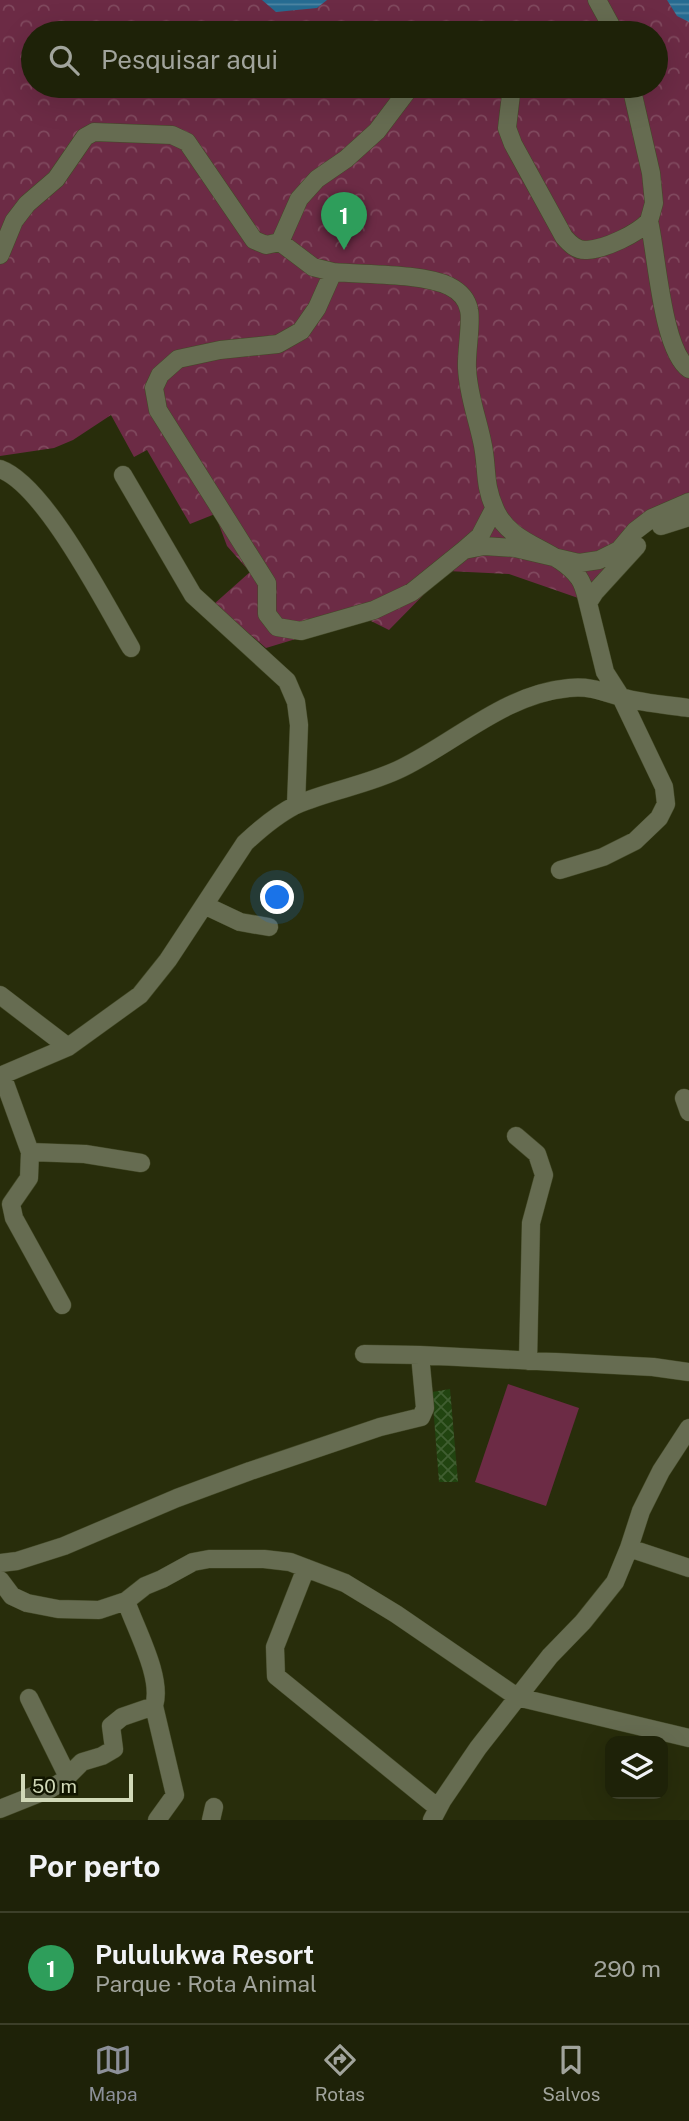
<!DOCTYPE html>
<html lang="pt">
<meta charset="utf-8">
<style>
body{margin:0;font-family:"Public Sans",sans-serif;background:#262a12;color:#f1f3f6}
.controls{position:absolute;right:21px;bottom:21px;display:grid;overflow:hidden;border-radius:14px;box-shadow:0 7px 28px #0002}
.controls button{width:63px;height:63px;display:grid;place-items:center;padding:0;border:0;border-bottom:2px solid #3c3f29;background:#1e2208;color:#f1f3f6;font:35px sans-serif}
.scale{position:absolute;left:21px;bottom:18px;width:112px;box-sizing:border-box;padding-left:7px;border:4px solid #d1d9b8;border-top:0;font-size:19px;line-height:24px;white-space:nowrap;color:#d1d9b8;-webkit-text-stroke:5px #111500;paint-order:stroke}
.you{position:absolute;left:278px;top:898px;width:24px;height:24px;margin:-18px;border:5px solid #fff;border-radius:50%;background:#1a73e8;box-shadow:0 0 0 10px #1a73e833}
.badge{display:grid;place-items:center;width:46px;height:46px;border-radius:50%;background:#8c9099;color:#fff;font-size:23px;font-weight:700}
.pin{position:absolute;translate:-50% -58px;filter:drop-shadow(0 2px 4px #0008)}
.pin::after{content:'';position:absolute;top:37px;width:24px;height:21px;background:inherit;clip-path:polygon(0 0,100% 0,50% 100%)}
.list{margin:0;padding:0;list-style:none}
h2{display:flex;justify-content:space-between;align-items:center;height:91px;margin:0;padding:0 28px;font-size:30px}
h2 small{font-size:23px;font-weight:400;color:#a1a49c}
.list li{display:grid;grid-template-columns:46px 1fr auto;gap:21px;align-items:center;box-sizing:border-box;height:112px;padding:0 28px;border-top:2px solid #3c3f29}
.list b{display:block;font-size:26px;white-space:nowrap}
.list p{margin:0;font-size:23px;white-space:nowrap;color:#a1a49c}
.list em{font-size:23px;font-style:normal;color:#a1a49c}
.icon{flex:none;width:38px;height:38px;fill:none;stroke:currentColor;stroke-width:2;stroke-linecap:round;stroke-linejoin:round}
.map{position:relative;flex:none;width:689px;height:1820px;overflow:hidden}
.search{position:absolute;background:#1e2208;box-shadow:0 7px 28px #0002;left:21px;right:21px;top:21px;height:77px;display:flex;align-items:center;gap:18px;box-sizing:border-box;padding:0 24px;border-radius:38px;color:#a1a49c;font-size:26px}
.sheet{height:203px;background:#1e2208}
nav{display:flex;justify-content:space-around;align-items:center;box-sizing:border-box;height:98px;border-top:2px solid #3c3f29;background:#1e2208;font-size:19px;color:#a1a49c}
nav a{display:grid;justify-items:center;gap:4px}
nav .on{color:#8c9099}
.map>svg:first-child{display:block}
.park{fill:url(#park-crowns);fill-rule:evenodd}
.garden{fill:#6c2b45}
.water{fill:url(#water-rules)}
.building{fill:url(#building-cross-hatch)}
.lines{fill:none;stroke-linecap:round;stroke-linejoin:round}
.minor-casing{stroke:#434927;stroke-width:19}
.minor{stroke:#666c51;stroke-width:18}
</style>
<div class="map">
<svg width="689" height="1820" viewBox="0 0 689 1820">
<defs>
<pattern id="park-crowns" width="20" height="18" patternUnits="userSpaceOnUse" patternTransform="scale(1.75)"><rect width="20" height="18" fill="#6c2b45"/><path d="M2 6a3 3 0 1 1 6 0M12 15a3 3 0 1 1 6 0" fill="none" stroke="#80495e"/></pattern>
<pattern id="water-rules" width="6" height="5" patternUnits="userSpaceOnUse" patternTransform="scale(1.75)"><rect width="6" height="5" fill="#266b91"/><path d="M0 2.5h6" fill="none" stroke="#4f86a3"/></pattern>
<pattern id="building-cross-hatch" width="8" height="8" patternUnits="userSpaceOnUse" patternTransform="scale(1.75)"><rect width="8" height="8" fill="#214410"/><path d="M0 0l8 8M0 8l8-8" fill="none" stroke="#405e31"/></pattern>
</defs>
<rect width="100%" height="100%" fill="#282d0b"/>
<!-- park -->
<path class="park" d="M 0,0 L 689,0 L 689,510 L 638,536 L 581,599 L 509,574 L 447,571 L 389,630 L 365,618 L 266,648 L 214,604 L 250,572 L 227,546 L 215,514 L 190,524 L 147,450 L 134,457 L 111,415 L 73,440 L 54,448 L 0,456 ZM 33,33 L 656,33 L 656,86 L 33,86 Z"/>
<!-- garden -->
<path class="garden" d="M 508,1384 L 579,1408 L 546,1506 L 475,1482 Z"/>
<!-- water -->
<path class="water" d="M 262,0 L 327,0 L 317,8 L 276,12 Z
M 667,0 L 689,0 L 689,22 L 677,16 Z
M 145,21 L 158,23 L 170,33 L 123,33 L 122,28 L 129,22 Z
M 130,86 L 185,86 L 173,88 L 162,96 L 131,93 L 127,89 Z"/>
<!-- building -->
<path class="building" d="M 450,1389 L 458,1482 L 439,1482 L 432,1392 Z"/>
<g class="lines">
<defs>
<path id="minor" d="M 597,0 L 615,33
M 512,86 L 507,128 L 513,144 L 564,237 C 570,244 577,251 587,250 C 605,249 637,234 649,221 C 657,255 662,350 689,369
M 631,86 L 651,173 L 654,203 L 649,221
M 280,242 L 313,267 L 333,272 L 317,308 L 301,331 L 278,344 L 220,350 L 178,359 L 160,375 L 154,388 L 158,410 L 267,583 L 267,614 L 277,627 L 301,631 L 374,610 L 412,592 L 464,550 L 484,546 L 515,548 L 579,563 L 599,560 L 619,550 L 635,531 L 652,518 L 689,502
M 280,242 L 299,199 L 317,179 L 346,159 L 377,131 L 411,86
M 0,255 L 14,221 L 27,204 L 56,179 L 85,137 L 94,132 L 172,135 L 187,142 L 254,240 L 266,245 L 280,242
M 333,272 C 365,275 421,273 449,286 C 459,291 467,299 469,310 C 472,321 466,353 467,368 C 468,394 477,417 482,441 C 488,466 483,483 495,509 C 511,547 556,547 579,578 C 584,585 586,595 588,603
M 0,469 C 45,485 105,604 131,648
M 123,475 L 193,595 L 287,681 L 296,702 L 299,725 L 296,805
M 661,526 L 689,517
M 464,550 L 480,536 L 494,509
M 560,870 L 603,857 L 635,841 L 659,818 L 666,804 L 664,787 L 621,697 L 605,672 L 588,603 L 595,592 L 637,546
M 204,905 L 240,922 L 269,927
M 0,995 L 68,1047
M 2,1075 L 30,1152 L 29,1178 L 11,1204 L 14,1218 L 62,1305
M 0,1076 L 68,1047 L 140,995 L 168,960 L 245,843 C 260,829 278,814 296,805 C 330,790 368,785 402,768 C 457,741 505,694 569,688 C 590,686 601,691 621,697 C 642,703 667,705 689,708
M 684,1098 L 689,1112
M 516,1136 L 537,1154 L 544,1175 L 531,1223 L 528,1361
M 30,1152 L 85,1154 L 141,1163
M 364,1354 L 420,1355 L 653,1367 L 689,1372
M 629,1548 L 689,1568
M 0,1563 L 17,1561 L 64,1546 L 177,1498 L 250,1471 L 380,1427 L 421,1417 L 425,1408 L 420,1355
M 306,1568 L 275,1647 L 276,1676 L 438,1808
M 0,1580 L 12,1596 L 27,1603 L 58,1609 L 99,1610 L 126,1601 L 145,1586 L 162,1579 L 193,1562 L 209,1559 L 264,1559 L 290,1562 L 345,1583 L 396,1614 L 517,1697 L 689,1738
M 29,1698 L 67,1775
M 154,1706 L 175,1795 L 157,1820
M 0,1809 L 50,1789 L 63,1781 L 82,1762 L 102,1756 L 114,1749 L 111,1726 L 122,1717 L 154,1706 C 163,1678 136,1630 126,1601
M 211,1820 L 214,1807
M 432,1820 L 442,1801 L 478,1748 L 550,1656 L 583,1622 L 615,1582 L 629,1548 L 641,1511 L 661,1471 L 689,1428"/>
</defs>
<!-- minor casing -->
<use href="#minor" class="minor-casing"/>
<!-- minor -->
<use href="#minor" class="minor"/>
</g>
</svg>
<div class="controls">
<button><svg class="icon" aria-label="layers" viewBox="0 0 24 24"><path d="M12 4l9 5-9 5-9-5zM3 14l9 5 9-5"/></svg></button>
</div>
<div class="scale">50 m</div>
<div class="you"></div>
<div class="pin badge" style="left:344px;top:250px;background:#2e9e5b">1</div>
<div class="search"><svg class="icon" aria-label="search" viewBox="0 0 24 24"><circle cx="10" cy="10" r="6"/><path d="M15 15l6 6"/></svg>Pesquisar aqui</div>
</div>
<section class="sheet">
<h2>Por perto<small></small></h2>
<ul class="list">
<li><span class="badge" style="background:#2e9e5b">1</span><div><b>Pululukwa Resort</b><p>Parque · Rota Animal</p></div><em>290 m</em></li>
</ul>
</section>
<nav>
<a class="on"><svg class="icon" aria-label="map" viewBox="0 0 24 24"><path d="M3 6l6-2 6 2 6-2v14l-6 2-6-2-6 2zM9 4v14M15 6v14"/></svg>Mapa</a>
<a><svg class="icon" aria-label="directions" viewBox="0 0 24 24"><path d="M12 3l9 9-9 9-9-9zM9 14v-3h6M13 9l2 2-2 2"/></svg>Rotas</a>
<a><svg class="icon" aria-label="saved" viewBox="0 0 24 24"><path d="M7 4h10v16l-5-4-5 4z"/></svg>Salvos</a>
</nav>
